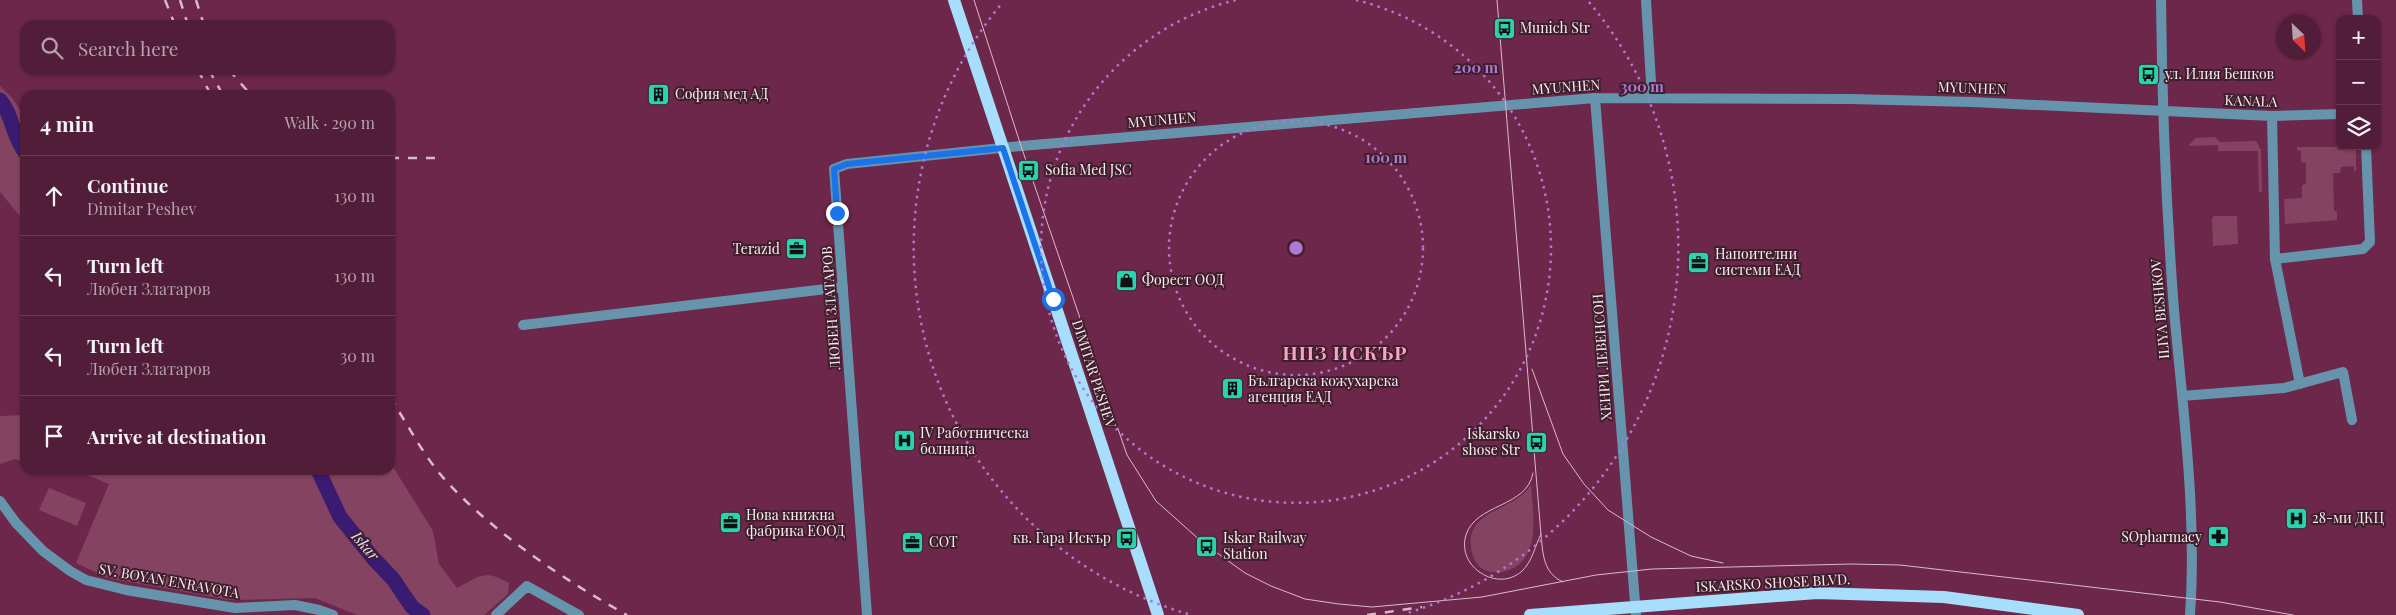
<!DOCTYPE html>
<meta charset="utf-8">
<style>
body{margin:0;font-family:"Playfair Display",serif;background:#5c2a43;color:#f1f3f6}
.controls{position:absolute;right:15px;top:15px;display:grid;overflow:hidden;border-radius:10px;box-shadow:0 1px 4px #0004}
.controls button{width:45px;height:45px;display:grid;place-items:center;padding:0;border:0;border-bottom:1px solid #683b53;background:#521d38;color:#f1f3f6;font:25px sans-serif}
.compass{position:absolute;left:2276px;top:15px;width:45px;height:45px;border-radius:50%;background:#521d38;box-shadow:0 1px 4px #0004;rotate:155deg}
.stop{position:absolute;width:15px;height:15px;margin:-11px;border:4px solid #1a73e8;border-radius:50%;background:#fff}
.stop.end{background:#1a73e8;border-color:#fff;box-shadow:0 1px 5px #0008}
.list{margin:0;padding:0;list-style:none}
h2{display:flex;justify-content:space-between;align-items:center;height:65px;margin:0;padding:0 20px;font-size:21px}
h2 small{font-size:16px;font-weight:400;color:#b5a2ae}
.list li{display:grid;grid-template-columns:32px 1fr auto;gap:15px;align-items:center;box-sizing:border-box;height:80px;padding:0 20px;border-top:1px solid #683b53}
.list b{display:block;font-size:19px;white-space:nowrap}
.list p{margin:0;font-size:16px;white-space:nowrap;color:#b5a2ae}
.list em{font-size:16px;font-style:normal;color:#b5a2ae}
.icon{flex:none;width:28px;height:28px;fill:none;stroke:currentColor;stroke-width:2;stroke-linecap:round;stroke-linejoin:round}
.map{position:relative;flex:none;width:2396px;height:615px;overflow:hidden}
.search{position:absolute;background:#521d38;box-shadow:0 1px 4px #0004;left:20px;top:20px;width:375px;height:55px;display:flex;align-items:center;gap:12px;box-sizing:border-box;padding:0 18px;border-radius:15px;color:#b5a2ae;font-size:19px}
.panel{position:absolute;background:#521d38;box-shadow:0 1px 4px #0004;left:20px;top:90px;width:375px;height:385px;border-radius:15px}
.map>svg:first-child{display:block}
.green{fill:#844461}
.lines{fill:none;stroke-linecap:round;stroke-linejoin:round}
.river{stroke:#391b72;stroke-width:15}
.minor{stroke:#6694ad;stroke-width:10}
.major{stroke:#a6defc;stroke-width:12}
.tram{stroke:#dabbc9;stroke-width:1}
.rail{stroke:#dabbc9;stroke-width:2.5;stroke-dasharray:9 9;stroke-linecap:butt}
.route{stroke:#1a73e8;stroke-width:6}
.ring{fill:none;stroke:#af78d3;stroke-width:2.5;stroke-dasharray:2.5 5}
.labels{text-anchor:middle;stroke-width:4;stroke-linejoin:round;paint-order:stroke}
.poi-label{font-size:14px;fill:#fdebf2;stroke:#3f1f2d;text-anchor:start}
.street-label{font-size:14px;fill:#fdebf2;stroke:#3f1f2d}
.water-label{font-size:15px;font-style:italic;fill:#e5e1fa;stroke:#3f1f2d}
.district-label{font-size:19px;font-weight:bold;letter-spacing:1px;fill:#f8a4c8;stroke:#3f1f2d}
.centre{fill:#af78d3;stroke:#3f1f2d;stroke-width:2.5}
.ring-label{font-size:15px;text-anchor:middle;font-weight:bold;fill:#af78d3;stroke:#3f1f2d;stroke-width:4;stroke-linejoin:round;paint-order:stroke}
</style>
<div class="map">
<svg width="2396" height="615" viewBox="0 0 2396 615">
<rect width="100%" height="100%" fill="#6d274a"/>
<!-- green -->
<path class="green" d="M 0,86 L 12,98 L 25,117 L 25,222 L 0,192 Z
M 2215,137 L 2220,142 L 2256,141 L 2261,150 L 2262,192 L 2259,192 L 2258,151 L 2218,151 L 2218,145 L 2188,146 L 2196,138 Z
M 2356,146 L 2356,171 L 2354,171 L 2354,166 L 2341,167 L 2340,173 L 2333,173 L 2334,211 L 2337,211 L 2337,220 L 2285,224 L 2284,199 L 2302,198 L 2302,185 L 2306,184 L 2306,163 L 2301,162 L 2301,151 L 2297,150 L 2297,147 L 2337,147 L 2338,150 L 2351,149 L 2351,147 Z
M 2214,216 L 2237,216 L 2238,244 L 2213,246 L 2212,218 Z
M 25,415 L 25,463 L 15,459 L 0,464 L 0,416 Z
M 390,462 L 433,531 L 439,564 L 457,588 C 480,576 484,569 509,583 L 508,594 L 484,615 L 357,615 L 315,598 L 230,600 L 108,578 L 76,563 L 109,484 L 75,470 L 390,470 Z
M 1531,484 C 1533,514 1543,564 1502,572 C 1494,573 1486,572 1480,567 C 1475,562 1471,554 1471,546 C 1466,509 1519,510 1531,484 Z
M 49,488 L 86,503 L 77,526 L 39,510 Z"/>
<g class="lines">
<!-- river -->
<path class="river" d="M 0,100 C 13,115 12,136 25,152
M 318,470 L 340,517 L 373,558 L 393,579 L 412,607 L 423,615"/>
<!-- minor -->
<path class="minor" d="M 1646,0 L 1652,98
M 2161,0 C 2162,104 2166,206 2174,310 C 2183,410 2197,514 2190,615
M 2357,0 L 2358,19
M 1595,98 L 1636,615
M 2272,116 L 2275,259 L 2300,384
M 2275,259 L 2363,249 L 2370,242 L 2366,146
M 523,325 L 843,287
M 2182,396 L 2284,388 L 2343,372 L 2352,420
M 0,501 L 16,523 L 43,551 L 70,571 L 86,580 L 126,590 L 235,608 L 295,605 L 319,610 L 333,615
M 496,615 L 527,586 L 579,615
M 867,615 L 834,169 L 847,164 L 1021,146 L 1595,98 L 1850,99 L 1972,102 L 2272,116 L 2340,114"/>
<!-- major -->
<path class="major" d="M 954,0 L 1158,615
M 1530,615 L 1817,593 L 1944,597 L 2078,615"/>
<!-- tram -->
<path class="tram" d="M 974,0 L 1021,146 L 1127,455 L 1156,501 L 1202,542 L 1245,573 L 1271,586 L 1305,599 L 1339,604 L 1372,607 L 1482,597 L 1596,575 L 1652,569 L 1851,564 L 1900,565 L 2220,602 L 2293,615
M 1497,0 L 1541,535 C 1543,554 1543,573 1563,582
M 1532,369 L 1563,454 L 1584,484 L 1608,510 L 1651,537 L 1691,556 L 1723,563
M 1533,473 C 1527,508 1476,503 1466,535 C 1456,567 1498,593 1522,571 C 1532,562 1535,546 1541,534"/>
<!-- rail -->
<path class="rail" d="M 165,0 L 175,25
M 180,0 L 188,25
M 196,0 L 204,25
M 198,70 L 211,95
M 209,70 L 223,95
M 229,70 L 251,95
M 390,158 L 439,158
M 390,397 C 408,425 424,457 447,482 C 495,534 566,581 627,615
M 1367,615 L 1422,607"/>
</g>
<g class="lines">
<!-- route -->
<path class="route" d="M 837,213 L 834,169 L 847,164 L 1003,148 L 1053,299"/>
</g>
<!-- distance rings -->
<g class="ring">
<circle cx="1296" cy="248" r="127"/>
<path d="M1356 0A255 255 0 1 1 1236 0"/>
<path d="M1188 614A382 382 0 0 1 1003 2M1589 2A382 382 0 0 1 1404 614"/>
</g>
<!-- icons -->
<defs>
<symbol id="bus-square" viewBox="-11 -11 22 22"><rect x="-9" y="-9" width="18" height="18" rx="4" fill="#26d5ae" stroke="#3f1f2d"/><path d="M-5-6H5V4H4V6H2V4H-2V6H-4V4H-5ZM-3.5-4V0h7V-4ZM-3.5 1.2v1.5H-2V1.2ZM2 1.2v1.5H3.5V1.2Z" fill="#111"/></symbol>
<symbol id="building-square" viewBox="-11 -11 22 22"><rect x="-9" y="-9" width="18" height="18" rx="4" fill="#26d5ae" stroke="#3f1f2d"/><path d="M-4-6H4V6H1V3H-1V6H-4ZM-2.5-4.3h1.7v1.8h-1.7ZM.8-4.3h1.7v1.8H.8ZM-2.5-1h1.7V.8h-1.7ZM.8-1h1.7V.8H.8Z" fill="#111"/></symbol>
<symbol id="office-square" viewBox="-11 -11 22 22"><rect x="-9" y="-9" width="18" height="18" rx="4" fill="#26d5ae" stroke="#3f1f2d"/><path d="M-6-3h4V-5.5h4V-3h4V5H-6ZM-1-4.5V-3h2v-1.5ZM-6 0V1H6V0Z" fill="#111"/></symbol>
<symbol id="shop-square" viewBox="-11 -11 22 22"><rect x="-9" y="-9" width="18" height="18" rx="4" fill="#26d5ae" stroke="#3f1f2d"/><path d="M-5-2.5h2.3a2.7 3.5 0 0 1 5.4 0H5L5.5 6h-11ZM-1.5-2.5h3a1.5 2.3 0 0 0-3 0Z" fill="#111"/></symbol>
<symbol id="hospital-square" viewBox="-11 -11 22 22"><rect x="-9" y="-9" width="18" height="18" rx="4" fill="#26d5ae" stroke="#3f1f2d"/><path d="M-5-5h3v3.5h4V-5h3V5h-3V1.5h-4V5h-3Z" fill="#111"/></symbol>
<symbol id="pharmacy-square" viewBox="-11 -11 22 22"><rect x="-9" y="-9" width="18" height="18" rx="4" fill="#26d5ae" stroke="#3f1f2d"/><path d="M-2-6h4v4h4v4h-4v4h-4v-4h-4v-4h4Z" fill="#111"/></symbol>
</defs>
<g fill-rule="evenodd">
<use href="#bus-square" x="1492" y="16" width="25" height="25"/>
<use href="#bus-square" x="2136" y="62" width="25" height="25"/>
<use href="#building-square" x="646" y="82" width="25" height="25"/>
<use href="#bus-square" x="1016" y="158" width="25" height="25"/>
<use href="#office-square" x="784" y="236" width="25" height="25"/>
<use href="#office-square" x="1686" y="250" width="25" height="25"/>
<use href="#shop-square" x="1114" y="268" width="25" height="25"/>
<use href="#building-square" x="1220" y="376" width="25" height="25"/>
<use href="#hospital-square" x="892" y="428" width="25" height="25"/>
<use href="#bus-square" x="1524" y="430" width="25" height="25"/>
<use href="#hospital-square" x="2284" y="506" width="25" height="25"/>
<use href="#office-square" x="718" y="510" width="25" height="25"/>
<use href="#pharmacy-square" x="2206" y="524" width="25" height="25"/>
<use href="#bus-square" x="1114" y="526" width="25" height="25"/>
<use href="#office-square" x="900" y="530" width="25" height="25"/>
<use href="#bus-square" x="1194" y="534" width="25" height="25"/>
</g>
<g class="labels">
<!-- poi labels -->
<g class="poi-label">
<text x="1520" y="33">Munich Str</text>
<text x="2165" y="79">ул. Илия Бешков</text>
<text x="675" y="99">София мед АД</text>
<text x="1045" y="175">Sofia Med JSC</text>
<text x="780" y="254" text-anchor="end">Terazid</text>
<text x="1715" y="259">Напоителни<tspan x="1715" dy="16">системи ЕАД</tspan></text>
<text x="1142" y="285">Форест ООД</text>
<text x="1248" y="386">Българска кожухарска<tspan x="1248" dy="16">агенция ЕАД</tspan></text>
<text x="920" y="438">IV Работническа<tspan x="920" dy="16">болница</tspan></text>
<text x="1520" y="439" text-anchor="end">Iskarsko<tspan x="1520" dy="16">shose Str</tspan></text>
<text x="746" y="520">Нова книжна<tspan x="746" dy="16">фабрика ЕООД</tspan></text>
<text x="2312" y="523">28-ми ДКЦ</text>
<text x="2202" y="542" text-anchor="end">SOpharmacy</text>
<text x="1111" y="543" text-anchor="end">кв. Гара Искър</text>
<text x="1223" y="543">Iskar Railway<tspan x="1223" dy="16">Station</tspan></text>
<text x="929" y="547">СОТ</text>
</g>
<!-- street labels -->
<g class="street-label">
<text transform="translate(1566 87) rotate(-4)" y="5">MYUNHEN</text>
<text transform="translate(1972 88) rotate(2)" y="5">MYUNHEN</text>
<text transform="translate(2251 101) rotate(2)" y="5">KANALA</text>
<text transform="translate(1162 120) rotate(-5)" y="5">MYUNHEN</text>
<text transform="translate(831 308) rotate(-94)" y="5">ЛЮБЕН ЗЛАТАРОВ</text>
<text transform="translate(2160 309) rotate(-95)" y="5">ILIYA BESHKOV</text>
<text transform="translate(1602 357) rotate(-94)" y="5">ХЕНРИ ЛЕВЕНСОН</text>
<text transform="translate(1094 374) rotate(72)" y="5">DIMITAR PESHEV</text>
<text transform="translate(169 581) rotate(10)" y="5">SV. BOYAN ENRAVOTA</text>
<text transform="translate(1773 583) rotate(-3)" y="5">ISKARSKO SHOSE BLVD.</text>
</g>
<!-- water labels -->
<g class="water-label">
<text transform="translate(365 546) rotate(49)" y="5">Iskar</text>
</g>
<!-- district labels -->
<g class="district-label">
<text x="1345" y="360">НПЗ ИСКЪР</text>
</g>
</g>
<circle cx="1296" cy="248" r="8" class="centre"/>
<g class="ring-label">
<text x="1476" y="73">200 m</text>
<text x="1642" y="92">300 m</text>
<text x="1386" y="163">100 m</text>
</g>
</svg>
<div class="controls">
<button>+</button>
<button>−</button>
<button><svg class="icon" aria-label="layers" viewBox="0 0 24 24"><path d="M12 4l9 5-9 5-9-5zM3 14l9 5 9-5"/></svg></button>
</div>
<svg class="compass" viewBox="-18 -18 36 36"><path d="M0-13l5 13h-10z" fill="#e53935"/><path d="M0 13l5-13h-10z" fill="#b5a2ae"/></svg>
<div class="stop" style="left:1053px;top:299px"></div>
<div class="stop end" style="left:837px;top:213px"></div>
<div class="search"><svg class="icon" aria-label="search" viewBox="0 0 24 24"><circle cx="10" cy="10" r="6"/><path d="M15 15l6 6"/></svg>Search here</div>
<section class="panel">
<h2>4 min<small>Walk · 290 m</small></h2>
<ul class="list">
<li><svg class="icon" aria-label="ahead" viewBox="0 0 24 24"><path d="M12 20V5M6 11l6-6 6 6"/></svg><div><b>Continue</b><p>Dimitar Peshev</p></div><em>130 m</em></li>
<li><svg class="icon" aria-label="left" viewBox="0 0 24 24"><path d="M17 20v-9H6M10 6l-5 5 5 5"/></svg><div><b>Turn left</b><p>Любен Златаров</p></div><em>130 m</em></li>
<li><svg class="icon" aria-label="left" viewBox="0 0 24 24"><path d="M17 20v-9H6M10 6l-5 5 5 5"/></svg><div><b>Turn left</b><p>Любен Златаров</p></div><em>30 m</em></li>
<li><svg class="icon" aria-label="arrive" viewBox="0 0 24 24"><path d="M6 21V4h12l-3 4 3 4H6"/></svg><div><b>Arrive at destination</b></div></li>
</ul>
</section>
</div>
